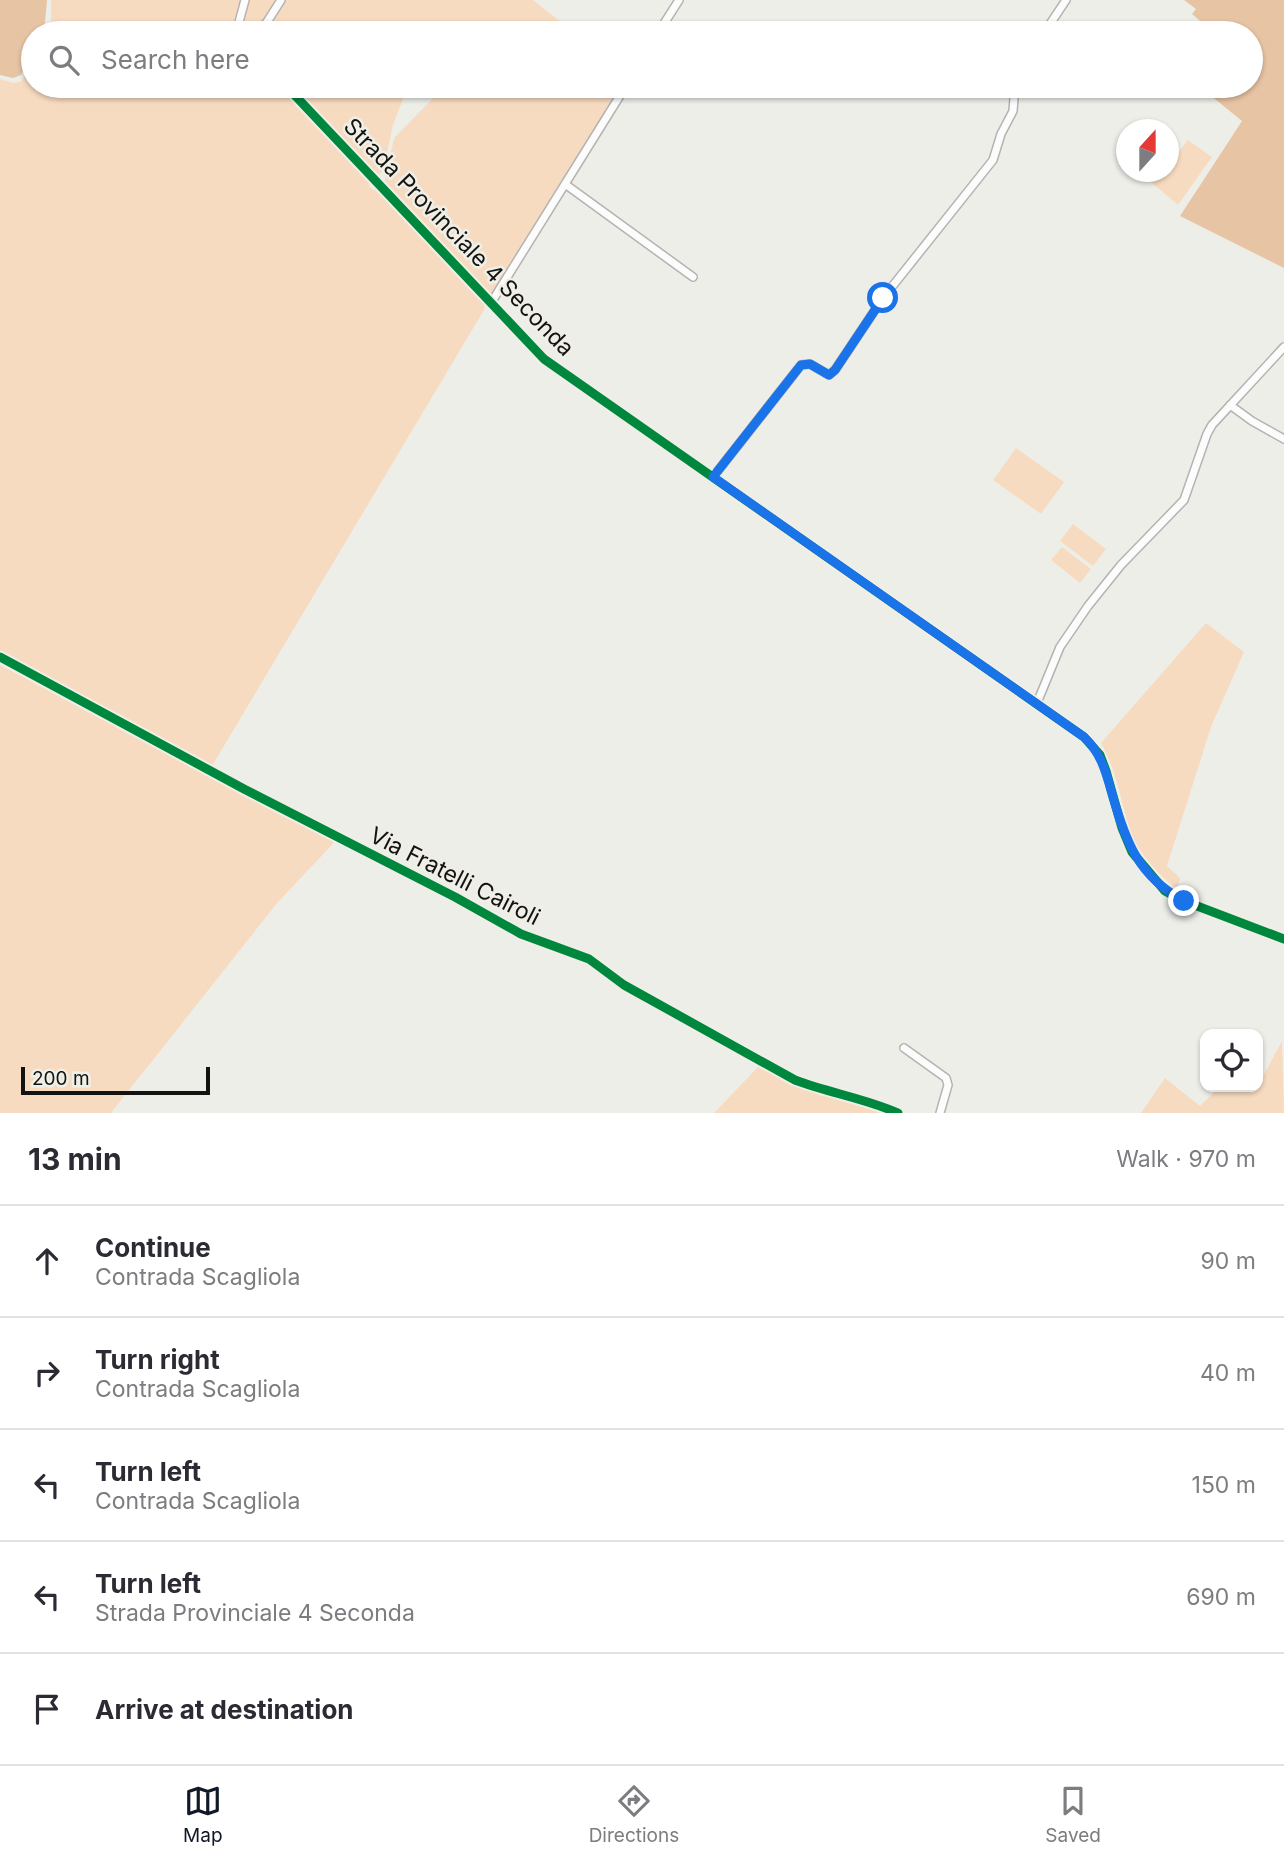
<!DOCTYPE html>
<meta charset="utf-8">
<style>
body{margin:0;font-family:Inter,sans-serif;background:#f2f2f3;color:#2b2b33}
.controls{position:absolute;right:21px;bottom:21px;display:grid;overflow:hidden;border-radius:14px;box-shadow:0 2px 5px #0004}
.controls button{width:63px;height:63px;display:grid;place-items:center;padding:0;border:0;border-bottom:2px solid #e1e1e2;background:#fff;color:#2b2b33;font:35px sans-serif}
.compass{position:absolute;left:1116px;top:119px;width:63px;height:63px;border-radius:50%;background:#fff;box-shadow:0 2px 5px #0004;rotate:21deg}
.scale{position:absolute;left:21px;bottom:18px;width:189px;box-sizing:border-box;padding-left:7px;border:4px solid #131311;border-top:0;font-size:19px;line-height:24px;white-space:nowrap;color:#131311;-webkit-text-stroke:5px #f0efe7;paint-order:stroke}
.stop{position:absolute;width:21px;height:21px;margin:-16px;border:5px solid #1a73e8;border-radius:50%;background:#fff}
.stop.end{background:#1a73e8;border-color:#fff;box-shadow:0 2px 7px #0008}
.list{margin:0;padding:0;list-style:none}
h2{display:flex;justify-content:space-between;align-items:center;height:91px;margin:0;padding:0 28px;font-size:30px}
h2 small{font-size:23px;font-weight:400;color:#7c7c81}
.list li{display:grid;grid-template-columns:46px 1fr auto;gap:21px;align-items:center;box-sizing:border-box;height:112px;padding:0 28px;border-top:2px solid #e1e1e2}
.list b{display:block;font-size:26px;white-space:nowrap}
.list p{margin:0;font-size:23px;white-space:nowrap;color:#7c7c81}
.list em{font-size:23px;font-style:normal;color:#7c7c81}
.icon{flex:none;width:38px;height:38px;fill:none;stroke:currentColor;stroke-width:2;stroke-linecap:round;stroke-linejoin:round}
.map{position:relative;flex:none;width:1284px;height:1113px;overflow:hidden}
.search{position:absolute;background:#fff;box-shadow:0 2px 5px #0004;left:21px;right:21px;top:21px;height:77px;display:flex;align-items:center;gap:18px;box-sizing:border-box;padding:0 24px;border-radius:38px;color:#7c7c81;font-size:26px}
.sheet{height:651px;background:#fff}
nav{display:flex;justify-content:space-around;align-items:center;box-sizing:border-box;height:98px;border-top:2px solid #e1e1e2;background:#fff;font-size:19px;color:#7c7c81}
nav a{display:grid;justify-items:center;gap:4px}
nav .on{color:#111827}
.map>svg:first-child{display:block}
.green{fill:#f7dbc1}
.forest{fill:#e7c4a4}
.lines{fill:none;stroke-linecap:round;stroke-linejoin:round}
.minor-casing{stroke:#b4b3b0;stroke-width:10}
.minor{stroke:#fcfcfc;stroke-width:7}
.cycleway-casing{stroke:#f0efe7;stroke-width:13}
.cycleway{stroke:#00873e;stroke-width:9}
.route{stroke:#1a73e8;stroke-width:9}
.labels{text-anchor:middle;stroke-width:5;stroke-linejoin:round;paint-order:stroke}
.street-label{font-size:23px;fill:#131311;stroke:#f0efe7}
</style>
<div class="map">
<svg width="1284" height="1113" viewBox="0 0 1284 1113">
<rect width="100%" height="100%" fill="#eeeee9"/>
<!-- green -->
<path class="green" d="M 51,0 L 241,0 L 233,23 L 235,33 L 48,33 L 51,18 Z
M 250,0 L 278,0 L 264,21 L 252,33 L 244,33 L 244,16 Z
M 284,0 L 533,0 L 575,33 L 259,33 Z
M 33,62 L 33,86 L 279,86 L 370,181 L 369,186 L 373,190 L 377,189 L 485,304 L 484,310 L 212,766 L 0,654 L 0,79 L 13,83 L 22,81 Z
M 290,86 L 408,86 L 393,125 L 383,171 L 376,176 Z
M 445,86 L 623,86 L 492,296 L 384,184 L 394,138 Z
M 1188,140 L 1212,157 L 1178,205 L 1152,183 L 1162,172 L 1168,172 L 1169,164 Z
M 1016,448 L 1064,482 L 1041,514 L 993,480 Z
M 1073,524 L 1106,549 L 1093,566 L 1060,541 Z
M 1062,547 L 1091,569 L 1080,583 L 1051,560 Z
M 1206,623 L 1244,652 L 1211,727 L 1167,866 L 1180,878 L 1177,889 C 1113,840 1133,803 1101,743 Z
M 0,665 L 335,838 L 332,845 L 278,902 L 111,1113 L 0,1113 Z
M 1282,1041 L 1284,1113 L 1141,1113 L 1165,1078 L 1200,1106 L 1219,1087 L 1258,1087 L 1258,1081 L 1260,1082 Z
M 759,1066 L 800,1086 L 819,1092 L 819,1095 L 822,1096 L 822,1094 L 850,1099 L 886,1113 L 714,1113 Z"/>
<!-- forest -->
<path class="forest" d="M 0,0 L 47,0 L 44,33 L 33,33 L 33,50 L 21,75 L 13,78 L 0,75 Z
M 1184,0 L 1284,0 L 1284,268 L 1180,216 L 1242,121 L 1199,86 L 1251,86 L 1251,33 L 1214,33 L 1192,14 L 1196,9 Z"/>
<g class="lines">
<defs>
<path id="minor" d="M 240,33 L 239,22 L 245,0
M 255,33 L 267,22 L 281,0
M 658,33 L 679,0
M 1044,33 L 1066,0
M 286,86 L 544,359 L 1084,737 L 1100,755 L 1106,771 L 1122,828 L 1132,852 L 1165,891 L 1184,901 L 1284,939
M 565,184 L 693,277
M 491,303 L 626,86
M 1230,405 L 1252,421 L 1284,439
M 713,477 L 801,365 L 810,364 L 829,375 L 835,370 L 883,298 L 993,160 L 1001,134 L 1013,111 L 1015,86
M 0,657 L 244,789 L 455,897 L 521,934 L 589,959 L 624,985 L 795,1080 C 829,1093 864,1098 898,1113
M 1037,703 L 1060,647 L 1088,606 L 1121,565 L 1184,500 L 1207,434 L 1212,425 L 1284,347
M 904,1048 L 946,1078 L 948,1085 L 940,1113"/>
</defs>
<!-- minor casing -->
<use href="#minor" class="minor-casing"/>
<!-- minor -->
<use href="#minor" class="minor"/>
<defs>
<path id="cycleway" d="M 286,86 L 544,359 L 1084,737 L 1100,755 L 1106,771 L 1122,828 L 1132,852 L 1165,891 L 1184,901 L 1284,939
M 0,657 L 244,789 L 455,897 L 521,934 L 589,959 L 624,985 L 795,1080 C 829,1093 864,1098 898,1113"/>
</defs>
<!-- cycleway casing -->
<use href="#cycleway" class="cycleway-casing"/>
<!-- cycleway -->
<use href="#cycleway" class="cycleway"/>
</g>
<g class="lines">
<!-- route -->
<path class="route" d="M 883,298 L 835,370 L 829,375 L 810,364 L 801,365 L 713,477 L 1084,737 C 1101,753 1106,772 1112,794 C 1126,842 1138,876 1184,901"/>
</g>
<g class="labels">
<!-- street labels -->
<g class="street-label">
<text transform="translate(459 237) rotate(46)" y="8">Strada Provinciale 4 Seconda</text>
<text transform="translate(455 876) rotate(27)" y="8">Via Fratelli Cairoli</text>
</g>
</g>
</svg>
<div class="controls">
<button><svg class="icon" aria-label="locate" viewBox="0 0 24 24"><circle cx="12" cy="12" r="6"/><path d="M12 2v4M12 18v4M2 12h4M18 12h4"/></svg></button>
</div>
<svg class="compass" viewBox="-18 -18 36 36"><path d="M0-13l5 13h-10z" fill="#e53935"/><path d="M0 13l5-13h-10z" fill="#7c7c81"/></svg>
<div class="scale">200 m</div>
<div class="stop" style="left:883px;top:298px"></div>
<div class="stop end" style="left:1184px;top:901px"></div>
<div class="search"><svg class="icon" aria-label="search" viewBox="0 0 24 24"><circle cx="10" cy="10" r="6"/><path d="M15 15l6 6"/></svg>Search here</div>
</div>
<section class="sheet">
<h2>13 min<small>Walk · 970 m</small></h2>
<ul class="list">
<li><svg class="icon" aria-label="ahead" viewBox="0 0 24 24"><path d="M12 20V5M6 11l6-6 6 6"/></svg><div><b>Continue</b><p>Contrada Scagliola</p></div><em>90 m</em></li>
<li><svg class="icon" aria-label="right" viewBox="0 0 24 24"><path d="M7 20v-9h11M14 6l5 5-5 5"/></svg><div><b>Turn right</b><p>Contrada Scagliola</p></div><em>40 m</em></li>
<li><svg class="icon" aria-label="left" viewBox="0 0 24 24"><path d="M17 20v-9H6M10 6l-5 5 5 5"/></svg><div><b>Turn left</b><p>Contrada Scagliola</p></div><em>150 m</em></li>
<li><svg class="icon" aria-label="left" viewBox="0 0 24 24"><path d="M17 20v-9H6M10 6l-5 5 5 5"/></svg><div><b>Turn left</b><p>Strada Provinciale 4 Seconda</p></div><em>690 m</em></li>
<li><svg class="icon" aria-label="arrive" viewBox="0 0 24 24"><path d="M6 21V4h12l-3 4 3 4H6"/></svg><div><b>Arrive at destination</b></div></li>
</ul>
</section>
<nav>
<a class="on"><svg class="icon" aria-label="map" viewBox="0 0 24 24"><path d="M3 6l6-2 6 2 6-2v14l-6 2-6-2-6 2zM9 4v14M15 6v14"/></svg>Map</a>
<a><svg class="icon" aria-label="directions" viewBox="0 0 24 24"><path d="M12 3l9 9-9 9-9-9zM9 14v-3h6M13 9l2 2-2 2"/></svg>Directions</a>
<a><svg class="icon" aria-label="saved" viewBox="0 0 24 24"><path d="M7 4h10v16l-5-4-5 4z"/></svg>Saved</a>
</nav>
